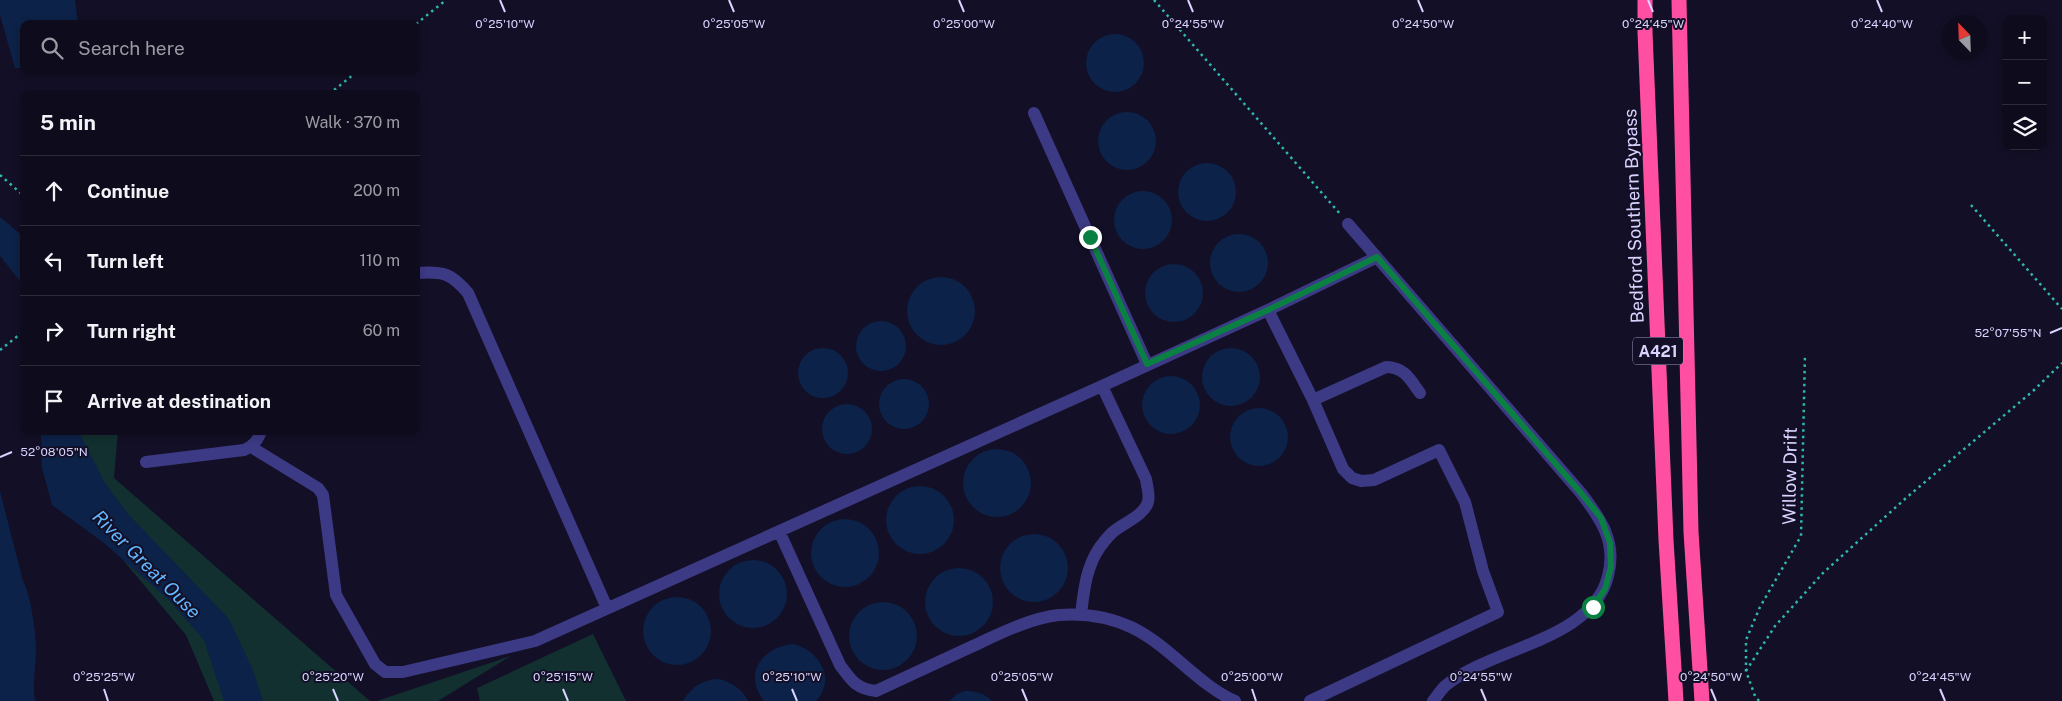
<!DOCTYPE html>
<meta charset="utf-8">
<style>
body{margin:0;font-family:"Public Sans",sans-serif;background:#171425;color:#f1f3f6}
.controls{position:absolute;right:15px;top:15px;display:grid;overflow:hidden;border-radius:10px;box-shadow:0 2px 8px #0003}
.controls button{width:45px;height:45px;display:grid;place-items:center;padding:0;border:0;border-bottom:1px solid #2e2b3b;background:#0e0b1c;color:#f1f3f6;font:25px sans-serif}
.compass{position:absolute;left:1942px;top:15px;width:45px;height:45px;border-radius:50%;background:#0e0b1c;box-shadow:0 2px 8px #0003;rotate:337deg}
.stop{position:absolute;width:15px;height:15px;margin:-11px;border:4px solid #0b8043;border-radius:50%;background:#fff}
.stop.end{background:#0b8043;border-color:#fff;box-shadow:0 1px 5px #0008}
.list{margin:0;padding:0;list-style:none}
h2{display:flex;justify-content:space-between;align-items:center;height:65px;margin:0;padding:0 20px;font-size:21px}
h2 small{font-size:16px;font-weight:400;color:#9b9ba3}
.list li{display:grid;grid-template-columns:32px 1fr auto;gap:15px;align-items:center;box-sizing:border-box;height:70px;padding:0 20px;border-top:1px solid #2e2b3b}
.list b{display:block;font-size:19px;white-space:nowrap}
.list em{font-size:16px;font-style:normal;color:#9b9ba3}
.icon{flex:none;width:28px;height:28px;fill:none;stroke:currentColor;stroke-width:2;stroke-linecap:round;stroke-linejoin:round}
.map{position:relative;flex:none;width:2062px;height:701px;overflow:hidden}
.search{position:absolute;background:#0e0b1c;box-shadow:0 2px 8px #0003;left:20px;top:20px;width:400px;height:55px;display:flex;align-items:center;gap:12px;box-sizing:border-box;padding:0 18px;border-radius:10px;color:#9b9ba3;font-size:19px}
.panel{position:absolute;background:#0e0b1c;box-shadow:0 2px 8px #0003;left:20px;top:90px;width:400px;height:345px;border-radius:10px}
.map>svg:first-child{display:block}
.green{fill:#12302f}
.water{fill:#0c2248}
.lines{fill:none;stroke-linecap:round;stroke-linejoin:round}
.path{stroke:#2fb8b0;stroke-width:2.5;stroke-dasharray:2.5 4;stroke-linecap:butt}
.minor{stroke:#3d3a85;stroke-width:12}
.highway{stroke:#ff4fa3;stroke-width:15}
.route{stroke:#0b8043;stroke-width:6}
.ticks{fill:none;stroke:#d9d4ff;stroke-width:2}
.labels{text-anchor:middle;stroke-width:4;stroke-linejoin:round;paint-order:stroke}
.shield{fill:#130f26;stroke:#9e99be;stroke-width:1}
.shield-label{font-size:16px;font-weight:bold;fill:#d9d4ff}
.street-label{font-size:18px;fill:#d9d4ff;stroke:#130f26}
.water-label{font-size:19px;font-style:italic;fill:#62b6ff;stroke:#130f26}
.ticks-label{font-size:12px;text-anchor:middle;fill:#d9d4ff;stroke:#130f26;stroke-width:4;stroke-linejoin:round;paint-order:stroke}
</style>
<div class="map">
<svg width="2062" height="701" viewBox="0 0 2062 701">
<rect width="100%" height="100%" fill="#130f26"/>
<!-- green -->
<path class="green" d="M 73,431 L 118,431 L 114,478 L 370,701 L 214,701 L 186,635 L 75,503 Z
M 593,634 L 626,701 L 480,701 L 477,688 Z
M 511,656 L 438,701 L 377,701 Z"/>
<!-- water -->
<path class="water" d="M 0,0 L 75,0 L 78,24 L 24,24 L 24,68 L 15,68 L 0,15 Z
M1086 63a29 29 0 1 1 58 0a29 29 0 1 1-58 0Z
M1098 141a29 29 0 1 1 58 0a29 29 0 1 1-58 0Z
M1178 192a29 29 0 1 1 58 0a29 29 0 1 1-58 0Z
M1114 220a29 29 0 1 1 58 0a29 29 0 1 1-58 0Z
M 0,217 L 24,237 L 24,297 L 20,281 L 0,256 Z
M1210 263a29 29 0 1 1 58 0a29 29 0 1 1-58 0Z
M1145 293a29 29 0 1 1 58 0a29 29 0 1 1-58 0Z
M907 311a34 34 0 1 1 68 0a34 34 0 1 1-68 0Z
M856 346a25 25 0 1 1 50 0a25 25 0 1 1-50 0Z
M798 373a25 25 0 1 1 50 0a25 25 0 1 1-50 0Z
M1202 377a29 29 0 1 1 58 0a29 29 0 1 1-58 0Z
M1142 405a29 29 0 1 1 58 0a29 29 0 1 1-58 0Z
M879 404a25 25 0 1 1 50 0a25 25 0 1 1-50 0Z
M822 429a25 25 0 1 1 50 0a25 25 0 1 1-50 0Z
M1230 437a29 29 0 1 1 58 0a29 29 0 1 1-58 0Z
M 41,431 L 81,431 L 82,438 L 105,483 L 128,514 L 229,619 L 253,670 L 263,701 L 224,701 L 204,640 L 170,601 L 104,543 L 52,505 L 42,468 Z
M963 483a34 34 0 1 1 68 0a34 34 0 1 1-68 0Z
M886 520a34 34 0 1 1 68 0a34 34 0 1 1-68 0Z
M 0,491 L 23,581 C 31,595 36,633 36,650 C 36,667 32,684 35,701 L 0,701 Z
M811 553a34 34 0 1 1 68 0a34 34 0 1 1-68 0Z
M1000 568a34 34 0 1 1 68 0a34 34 0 1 1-68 0Z
M719 594a34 34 0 1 1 68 0a34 34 0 1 1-68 0Z
M925 602a34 34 0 1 1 68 0a34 34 0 1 1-68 0Z
M643 631a34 34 0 1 1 68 0a34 34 0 1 1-68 0Z
M849 636a34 34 0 1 1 68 0a34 34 0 1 1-68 0Z
M 794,644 C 819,651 837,678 816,701 L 764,701 C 742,674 763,646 794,644 Z
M 719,679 C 732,683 742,688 748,701 L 683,701 C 692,686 702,680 719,679 Z
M 965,691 C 976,691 984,693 992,701 L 949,701 L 957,694 Z"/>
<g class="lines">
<!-- path -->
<path class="path" d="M 1154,0 L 1341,215
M 416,24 L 446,0
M 329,94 L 358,71
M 0,175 L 24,196
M 1971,205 L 2062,309
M 0,350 L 24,331
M 1746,671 L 1775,626 L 1823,573 L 1906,498 L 2033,391 L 2062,363
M 1759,701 L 1755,696 L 1746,671 L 1746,640 L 1760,607 L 1801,536 L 1805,354"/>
<!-- minor -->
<path class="minor" d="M 1034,113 L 1147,364
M 1348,224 L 1581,493 C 1601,519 1617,542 1608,576 C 1592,641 1491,647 1445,686 C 1441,690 1437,696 1433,701
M 416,273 C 443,271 451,273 468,293 L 607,608
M 1268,310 L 1313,400 L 1343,469 L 1352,478 L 1361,481 L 1374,480 L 1439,450 L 1465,502 L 1483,571 L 1498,612 L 1310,701
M 1313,400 L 1386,367 C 1404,367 1410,379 1420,393
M 251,447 L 318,488 L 323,495 L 336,595 L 375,664 L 385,672 L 403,672 L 535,641 L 1102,386 L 1268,310 L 1377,257
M 146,462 L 244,450 C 253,446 258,441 261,431
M 779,531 L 840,665 C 851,680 856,689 876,691 C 908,676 941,661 973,646 C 999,634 1030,618 1059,615 C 1084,613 1110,617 1133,628 C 1171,647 1197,684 1235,701
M 1081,614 C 1084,590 1086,567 1100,547 C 1104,542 1108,536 1113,532 C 1123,523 1144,516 1148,502 C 1150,494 1147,487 1146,479 L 1102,386"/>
<!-- highway -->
<path class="highway" d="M 1645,0 L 1645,32 L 1666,540 L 1676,701
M 1679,0 L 1691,532 L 1702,701"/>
</g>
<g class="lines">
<!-- route -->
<path class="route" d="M 1090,237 L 1147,364 L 1268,310 L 1377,257 L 1581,493 L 1601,518 L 1610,543 L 1611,567 L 1605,589 L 1593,607"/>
</g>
<!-- ticks -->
<path class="ticks" d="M 500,0 L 505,12M 729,0 L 734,12M 959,0 L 964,12M 1188,0 L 1193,12M 1418,0 L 1423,12M 1648,0 L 1653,12M 1877,0 L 1882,12M 2050,333 L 2062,328M 0,457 L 12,452M 104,689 L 108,701M 333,689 L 338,701M 563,689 L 568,701M 792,689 L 797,701M 1022,689 L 1027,701M 1252,689 L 1256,701M 1481,689 L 1486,701M 1711,689 L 1716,701M 1940,689 L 1945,701"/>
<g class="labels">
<!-- shield labels -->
<rect class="shield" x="1633" y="337.5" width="50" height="27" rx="4"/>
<g class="shield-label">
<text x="1658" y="357">A421</text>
</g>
<!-- street labels -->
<g class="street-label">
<text transform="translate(1634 216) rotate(-92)" y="6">Bedford Southern Bypass</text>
<text transform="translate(1790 476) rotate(-89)" y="6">Willow Drift</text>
</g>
<!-- water labels -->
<g class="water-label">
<text transform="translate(147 564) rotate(45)" y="7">River Great Ouse</text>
</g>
</g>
<g class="ticks-label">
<text x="505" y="28">0°25'10"W</text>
<text x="734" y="28">0°25'05"W</text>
<text x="964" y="28">0°25'00"W</text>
<text x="1193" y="28">0°24'55"W</text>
<text x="1423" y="28">0°24'50"W</text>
<text x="1653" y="28">0°24'45"W</text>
<text x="1882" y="28">0°24'40"W</text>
<text x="2008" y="337">52°07'55"N</text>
<text x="54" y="456">52°08'05"N</text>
<text x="104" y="681">0°25'25"W</text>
<text x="333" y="681">0°25'20"W</text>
<text x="563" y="681">0°25'15"W</text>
<text x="792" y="681">0°25'10"W</text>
<text x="1022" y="681">0°25'05"W</text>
<text x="1252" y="681">0°25'00"W</text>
<text x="1481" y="681">0°24'55"W</text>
<text x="1711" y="681">0°24'50"W</text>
<text x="1940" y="681">0°24'45"W</text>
</g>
</svg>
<div class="controls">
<button>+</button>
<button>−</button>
<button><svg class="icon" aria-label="layers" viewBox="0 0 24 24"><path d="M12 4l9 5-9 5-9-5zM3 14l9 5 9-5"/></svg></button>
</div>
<svg class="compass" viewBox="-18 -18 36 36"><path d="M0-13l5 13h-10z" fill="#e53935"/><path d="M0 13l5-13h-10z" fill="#9b9ba3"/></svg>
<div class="stop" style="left:1593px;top:607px"></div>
<div class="stop end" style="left:1090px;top:237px"></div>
<div class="search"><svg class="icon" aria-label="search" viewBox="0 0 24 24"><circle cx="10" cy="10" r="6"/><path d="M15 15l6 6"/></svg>Search here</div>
<section class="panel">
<h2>5 min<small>Walk · 370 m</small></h2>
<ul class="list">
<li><svg class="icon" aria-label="ahead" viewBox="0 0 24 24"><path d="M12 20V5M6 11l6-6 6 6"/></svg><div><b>Continue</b></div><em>200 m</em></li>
<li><svg class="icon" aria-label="left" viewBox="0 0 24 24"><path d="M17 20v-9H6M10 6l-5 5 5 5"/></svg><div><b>Turn left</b></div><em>110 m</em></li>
<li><svg class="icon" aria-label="right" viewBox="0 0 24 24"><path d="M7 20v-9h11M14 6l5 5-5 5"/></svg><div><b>Turn right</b></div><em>60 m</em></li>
<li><svg class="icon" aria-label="arrive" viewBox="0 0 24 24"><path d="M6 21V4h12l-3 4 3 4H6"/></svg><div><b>Arrive at destination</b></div></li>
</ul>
</section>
</div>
